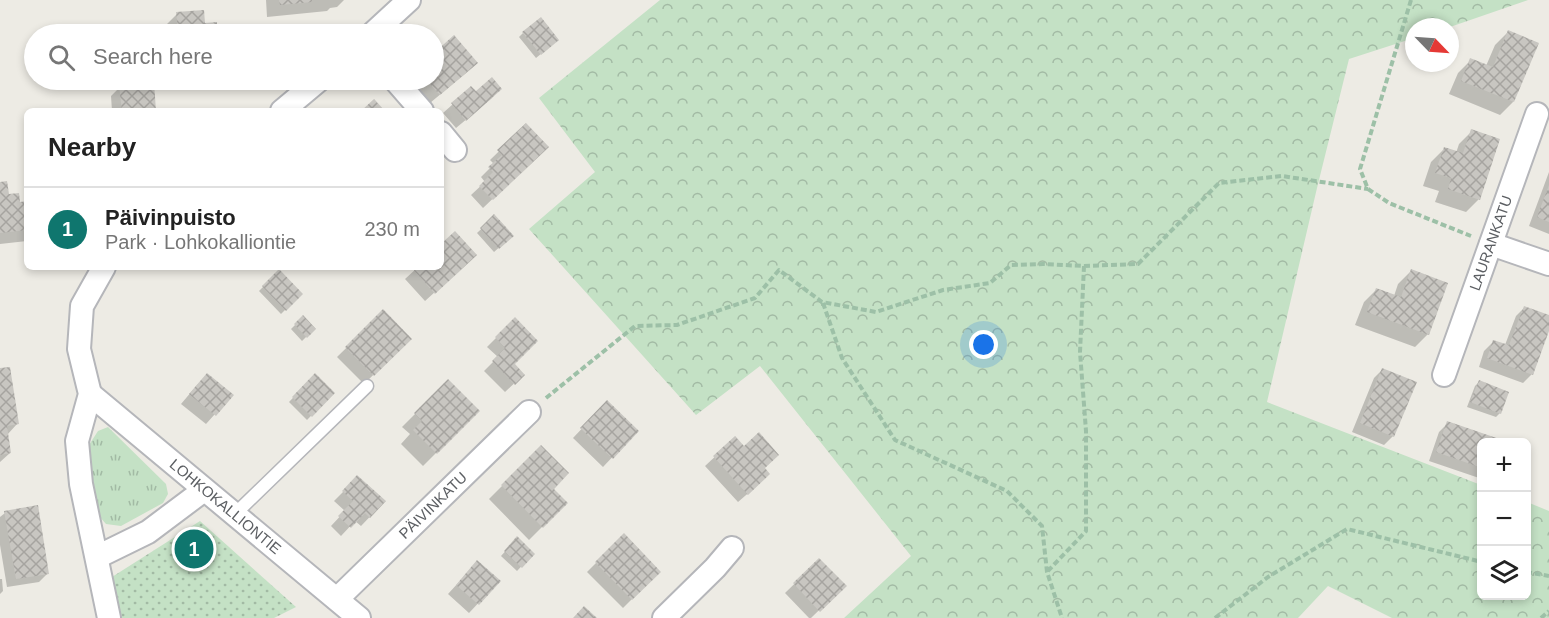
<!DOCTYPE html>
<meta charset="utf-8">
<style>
body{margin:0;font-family:Helvetica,sans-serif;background:#f2f2f2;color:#222}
.controls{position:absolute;right:18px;bottom:18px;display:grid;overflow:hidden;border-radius:9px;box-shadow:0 3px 9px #0003}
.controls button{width:54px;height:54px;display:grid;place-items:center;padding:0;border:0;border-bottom:2px solid #e0e0e0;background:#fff;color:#222;font:30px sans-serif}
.compass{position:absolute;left:1405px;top:18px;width:54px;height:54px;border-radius:50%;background:#fff;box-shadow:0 3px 9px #0003;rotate:115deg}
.you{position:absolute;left:984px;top:345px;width:21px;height:21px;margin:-15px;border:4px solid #fff;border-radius:50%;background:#1a73e8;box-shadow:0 0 0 9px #1a73e833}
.badge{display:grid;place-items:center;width:39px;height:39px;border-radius:50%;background:#0f766e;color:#fff;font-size:20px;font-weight:700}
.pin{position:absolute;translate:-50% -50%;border:3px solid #fff;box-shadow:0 2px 6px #0006}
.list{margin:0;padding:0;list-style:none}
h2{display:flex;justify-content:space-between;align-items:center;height:78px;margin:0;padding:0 24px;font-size:26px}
h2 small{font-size:20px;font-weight:400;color:#767676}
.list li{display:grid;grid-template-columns:39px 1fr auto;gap:18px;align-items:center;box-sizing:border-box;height:84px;padding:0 24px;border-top:2px solid #e0e0e0}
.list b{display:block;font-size:22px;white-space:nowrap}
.list p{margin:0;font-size:20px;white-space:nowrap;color:#767676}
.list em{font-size:20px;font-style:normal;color:#767676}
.icon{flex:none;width:33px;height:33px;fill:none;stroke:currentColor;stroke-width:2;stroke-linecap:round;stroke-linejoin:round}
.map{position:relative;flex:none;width:1549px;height:618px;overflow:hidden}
.search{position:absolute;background:#fff;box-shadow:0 3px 9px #0003;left:24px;top:24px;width:420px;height:66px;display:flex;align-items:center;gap:15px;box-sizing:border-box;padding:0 21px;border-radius:33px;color:#767676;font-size:22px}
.panel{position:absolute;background:#fff;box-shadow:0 3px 9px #0003;left:24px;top:108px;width:420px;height:162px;border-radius:9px}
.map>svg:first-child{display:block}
.grass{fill:url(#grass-tufts)}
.forest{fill:url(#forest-crowns)}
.park{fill:url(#park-dots)}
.shadow{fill:#0003}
.building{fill:url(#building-cross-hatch)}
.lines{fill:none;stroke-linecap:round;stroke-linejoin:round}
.lane-casing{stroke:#b5b6ba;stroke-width:15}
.street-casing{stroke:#b5b6ba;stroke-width:26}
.path{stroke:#9dc0a7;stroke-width:4;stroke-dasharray:6 3;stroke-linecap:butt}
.lane{stroke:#fff;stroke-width:12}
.street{stroke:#fff;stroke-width:22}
.labels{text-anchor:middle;stroke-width:4.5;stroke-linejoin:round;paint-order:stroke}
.street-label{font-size:15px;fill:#5c5f63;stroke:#fff}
</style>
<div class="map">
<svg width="1549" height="618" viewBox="0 0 1549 618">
<defs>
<pattern id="grass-tufts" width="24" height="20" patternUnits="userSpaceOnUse" patternTransform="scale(1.5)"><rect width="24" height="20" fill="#c4e1c5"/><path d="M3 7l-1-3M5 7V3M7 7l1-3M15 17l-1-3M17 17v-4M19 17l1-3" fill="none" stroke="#a2baa4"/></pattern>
<pattern id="forest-crowns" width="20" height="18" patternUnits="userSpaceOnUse" patternTransform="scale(1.5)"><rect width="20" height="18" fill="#c4e1c5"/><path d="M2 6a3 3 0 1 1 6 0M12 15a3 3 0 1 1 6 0" fill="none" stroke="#a2baa4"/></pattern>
<pattern id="park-dots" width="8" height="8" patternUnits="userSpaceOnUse" patternTransform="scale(1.5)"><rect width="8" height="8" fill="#c4e1c5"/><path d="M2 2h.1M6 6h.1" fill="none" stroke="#a2baa4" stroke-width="1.8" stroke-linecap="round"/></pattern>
<pattern id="building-cross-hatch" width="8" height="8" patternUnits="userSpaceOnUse" patternTransform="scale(1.5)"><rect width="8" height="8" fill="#c8c6c1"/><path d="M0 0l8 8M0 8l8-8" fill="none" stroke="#a6a4a0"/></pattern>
</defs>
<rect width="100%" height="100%" fill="#edebe4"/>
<!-- grass -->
<path class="grass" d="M 108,427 L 166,484 L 168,494 L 163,503 L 121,526 L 106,524 L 99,516 L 87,457 L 89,445 L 98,431 Z"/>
<!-- forest -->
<path class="forest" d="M 660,0 L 1528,0 L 1450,27 L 1414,27 L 1414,38 L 1349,59 L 1317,188 L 1267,402 L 1481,485 L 1482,596 L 1526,596 L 1527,502 L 1549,511 L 1549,618 L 1392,618 L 1328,586 L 1298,618 L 844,618 L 911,556 L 760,366 L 696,415 L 529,229 L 595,172 L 539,98 Z"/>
<!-- park -->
<path class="park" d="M 200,521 L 296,607 L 274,618 L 122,618 L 112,577 Z"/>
<!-- shadow -->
<path class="shadow" d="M 266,0 L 344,0 L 337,7 L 330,8 L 327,11 L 267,17 Z
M 177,14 L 204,24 L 216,32 L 239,30 L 239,34 L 165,34 L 164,27 Z
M 1508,32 L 1513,102 L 1500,115 L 1449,94 L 1458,73 L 1471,60 L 1486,66 L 1495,45 Z
M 265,33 L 266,34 L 244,34 Z
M 523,33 L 553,44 L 536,58 L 519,37 Z
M 454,38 L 467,72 L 430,103 L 410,80 L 434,80 L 434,55 Z
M 120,87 L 155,111 L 112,111 L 111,96 Z
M 471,88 L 475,93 L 492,98 L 456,128 L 443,113 Z
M 526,125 L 547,147 L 483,208 L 471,195 L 485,182 L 481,177 L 494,164 L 490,160 Z
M 1472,131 L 1479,199 L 1466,212 L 1435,202 L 1439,191 L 1423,186 L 1431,162 L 1444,149 L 1456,153 L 1459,144 Z
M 1549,172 L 1549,234 L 1529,226 Z
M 0,183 L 7,196 L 19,203 L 27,202 L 27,241 L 0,244 Z
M 494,217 L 512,236 L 494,252 L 477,233 Z
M 441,246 L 466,264 L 425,301 L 405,279 L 418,267 L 441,267 Z
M 279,271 L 301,294 L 281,314 L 259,291 Z
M 1411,271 L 1428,334 L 1415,347 L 1355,325 L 1364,302 L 1377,289 L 1394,296 L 1398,284 Z
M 1524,308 L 1549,317 L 1549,326 L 1532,374 L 1523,383 L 1479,367 L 1484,351 L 1493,342 L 1505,345 L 1516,316 Z
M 383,312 L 410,339 L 364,384 L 337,357 Z
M 303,317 L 314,329 L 302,341 L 291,329 Z
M 515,319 L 513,365 L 523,375 L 505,392 L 484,371 L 498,357 L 487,347 Z
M 0,370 L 17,424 L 7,435 L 10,453 L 0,462 Z
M 1382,370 L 1393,436 L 1384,445 L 1352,432 L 1374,378 Z
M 315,375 L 333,393 L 307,420 L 289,402 Z
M 448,381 L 478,411 L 423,466 L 401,444 L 410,434 L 402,427 Z
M 1479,382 L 1500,413 L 1496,417 L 1467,407 L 1475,386 Z
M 198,384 L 232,395 L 206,424 L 181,404 Z
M 607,402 L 637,431 L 603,467 L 573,438 Z
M 1448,423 L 1505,442 L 1482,442 L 1482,479 L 1429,461 L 1439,432 Z
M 735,438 L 763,468 L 760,483 L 738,502 L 705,466 Z
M 541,447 L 552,489 L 566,503 L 529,540 L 489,499 Z
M 358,477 L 384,502 L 361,526 L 355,521 L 341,536 L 331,526 L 345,511 L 334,501 Z
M 5,513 L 48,573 L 39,582 L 7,587 L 0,545 L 0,517 Z
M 624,535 L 659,572 L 623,608 L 587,572 Z
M 517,538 L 533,554 L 517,571 L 501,556 Z
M 819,560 L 844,586 L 811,618 L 809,618 L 785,593 Z
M 469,571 L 499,581 L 469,613 L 448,594 Z
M 0,579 L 2,579 L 3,591 L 0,594 Z"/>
<!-- building -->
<path class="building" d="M 279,0 L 312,0 L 312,2 L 280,5 Z
M 204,10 L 205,23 L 217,22 L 217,30 L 240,28 L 241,34 L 175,34 L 175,32 L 178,31 L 176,12 Z
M 541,17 L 559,40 L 541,55 L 522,32 Z
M 1508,30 L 1539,43 L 1514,102 L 1461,81 L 1470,58 L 1493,67 Z
M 454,35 L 478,63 L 440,95 L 426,80 L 434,80 L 434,53 Z
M 492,77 L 502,89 L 466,121 L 451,103 L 471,86 L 476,91 Z
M 154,82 L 156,111 L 122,111 L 119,86 Z
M 374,99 L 385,111 L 361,111 Z
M 526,123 L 549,147 L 493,200 L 479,186 L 493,172 L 488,167 L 502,155 L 497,150 Z
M 1471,129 L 1500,139 L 1480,200 L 1448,189 L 1451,178 L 1435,173 L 1444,147 L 1463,153 Z
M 7,181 L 9,194 L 19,193 L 20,202 L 27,201 L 27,230 L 0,233 L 0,182 Z
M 1549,185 L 1549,222 L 1537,217 Z
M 494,214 L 514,236 L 499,249 L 480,228 Z
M 455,231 L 477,255 L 435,294 L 413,269 L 416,267 L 441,267 L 441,244 Z
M 279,269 L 303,294 L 286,311 L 262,286 Z
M 1411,269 L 1448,283 L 1429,335 L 1367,312 L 1376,288 L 1401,297 Z
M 1524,306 L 1549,315 L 1549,331 L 1533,375 L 1487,358 L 1493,340 L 1509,345 Z
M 383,309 L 412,339 L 374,376 L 345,347 Z
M 303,315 L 316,329 L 307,338 L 294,324 Z
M 515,317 L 538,341 L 515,364 L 525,375 L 515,385 L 492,361 L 505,348 L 495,337 Z
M 10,367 L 19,424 L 7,426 L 11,453 L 0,455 L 0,368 Z
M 1382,368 L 1417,382 L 1394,437 L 1360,423 Z
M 207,373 L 234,395 L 216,416 L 189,394 Z
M 315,373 L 335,393 L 312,417 L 292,397 Z
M 448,379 L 480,411 L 437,454 L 413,430 L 422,421 L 414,413 Z
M 1479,380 L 1509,392 L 1501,414 L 1470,402 Z
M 607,400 L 639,431 L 613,459 L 580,428 Z
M 1447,421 L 1508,442 L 1482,442 L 1482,468 L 1436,452 Z
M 759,432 L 779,455 L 765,468 L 770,474 L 748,495 L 713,456 L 735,436 L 744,446 Z
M 541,445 L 569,473 L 554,489 L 568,503 L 543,528 L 501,485 Z
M 357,475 L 386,501 L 370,518 L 365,513 L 351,528 L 338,516 L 353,501 L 342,491 Z
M 38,505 L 49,574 L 16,579 L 4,511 Z
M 624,533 L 661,572 L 632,600 L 595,562 Z
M 517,536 L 535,554 L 522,568 L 504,551 Z
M 819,558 L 847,586 L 820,612 L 793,583 Z
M 477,560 L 501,581 L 479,605 L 456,585 Z
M 584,606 L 597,618 L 573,618 Z"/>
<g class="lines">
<defs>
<path id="lane" d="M 235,514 L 367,386"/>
<g id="street">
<path d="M 372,34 L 409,0"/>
<path d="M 395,80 L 422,111"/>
<path d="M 282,111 L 319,80"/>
<path d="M 441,133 L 455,150"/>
<path d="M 1491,244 L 1549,264"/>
<path d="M 104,267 L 82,306 L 79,349 L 90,394 L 77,441 L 81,484 L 109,618"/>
<path id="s1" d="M 1444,375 L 1537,114"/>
<path id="s2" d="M 90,394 L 359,618"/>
<path d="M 97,557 L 148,532 L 204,490"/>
<path id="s3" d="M 337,599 L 529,412"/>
<path d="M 664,618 L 715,568 L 732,548"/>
</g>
</defs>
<!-- lane casing -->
<use href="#lane" class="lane-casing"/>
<!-- street casing -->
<use href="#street" class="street-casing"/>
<!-- path -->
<path class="path" d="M 1411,0 L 1360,169 L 1368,189 L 1389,203 L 1471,236
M 1084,266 L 1138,264 L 1219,183 L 1282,176 L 1368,189
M 823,303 L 842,358 L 895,440 L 1007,491 L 1042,526 L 1047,572 L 1062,618
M 546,398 L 635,326 L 677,325 L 755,298 L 779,270 L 822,302 L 876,312 L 943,290 L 990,283 L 1011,265 L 1043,264 L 1084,266 L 1080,352 L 1086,431 L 1086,531 L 1047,572
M 1526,572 L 1549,576
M 1215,618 L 1268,577 L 1347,529 L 1482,562
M 1541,618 L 1549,611"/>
<!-- lane -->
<use href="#lane" class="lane"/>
<!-- street -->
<use href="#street" class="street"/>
</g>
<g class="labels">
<!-- street labels -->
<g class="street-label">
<text dy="5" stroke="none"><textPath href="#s1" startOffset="140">LAURANKATU</textPath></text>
<text dy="5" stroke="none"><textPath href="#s3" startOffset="134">PÄIVINKATU</textPath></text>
<text dy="5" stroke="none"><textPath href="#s2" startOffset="176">LOHKOKALLIONTIE</textPath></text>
</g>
</g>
</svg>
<div class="controls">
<button>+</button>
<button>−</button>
<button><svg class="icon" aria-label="layers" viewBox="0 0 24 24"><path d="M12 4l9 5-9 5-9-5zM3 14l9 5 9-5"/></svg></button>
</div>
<svg class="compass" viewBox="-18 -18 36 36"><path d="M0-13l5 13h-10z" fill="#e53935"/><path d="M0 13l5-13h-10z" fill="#767676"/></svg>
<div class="you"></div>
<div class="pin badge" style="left:194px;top:549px">1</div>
<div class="search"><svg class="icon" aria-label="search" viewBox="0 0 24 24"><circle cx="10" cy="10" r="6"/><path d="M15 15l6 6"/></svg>Search here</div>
<section class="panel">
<h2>Nearby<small></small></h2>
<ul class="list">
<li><span class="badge">1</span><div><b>Päivinpuisto</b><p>Park · Lohkokalliontie</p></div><em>230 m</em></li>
</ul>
</section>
</div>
